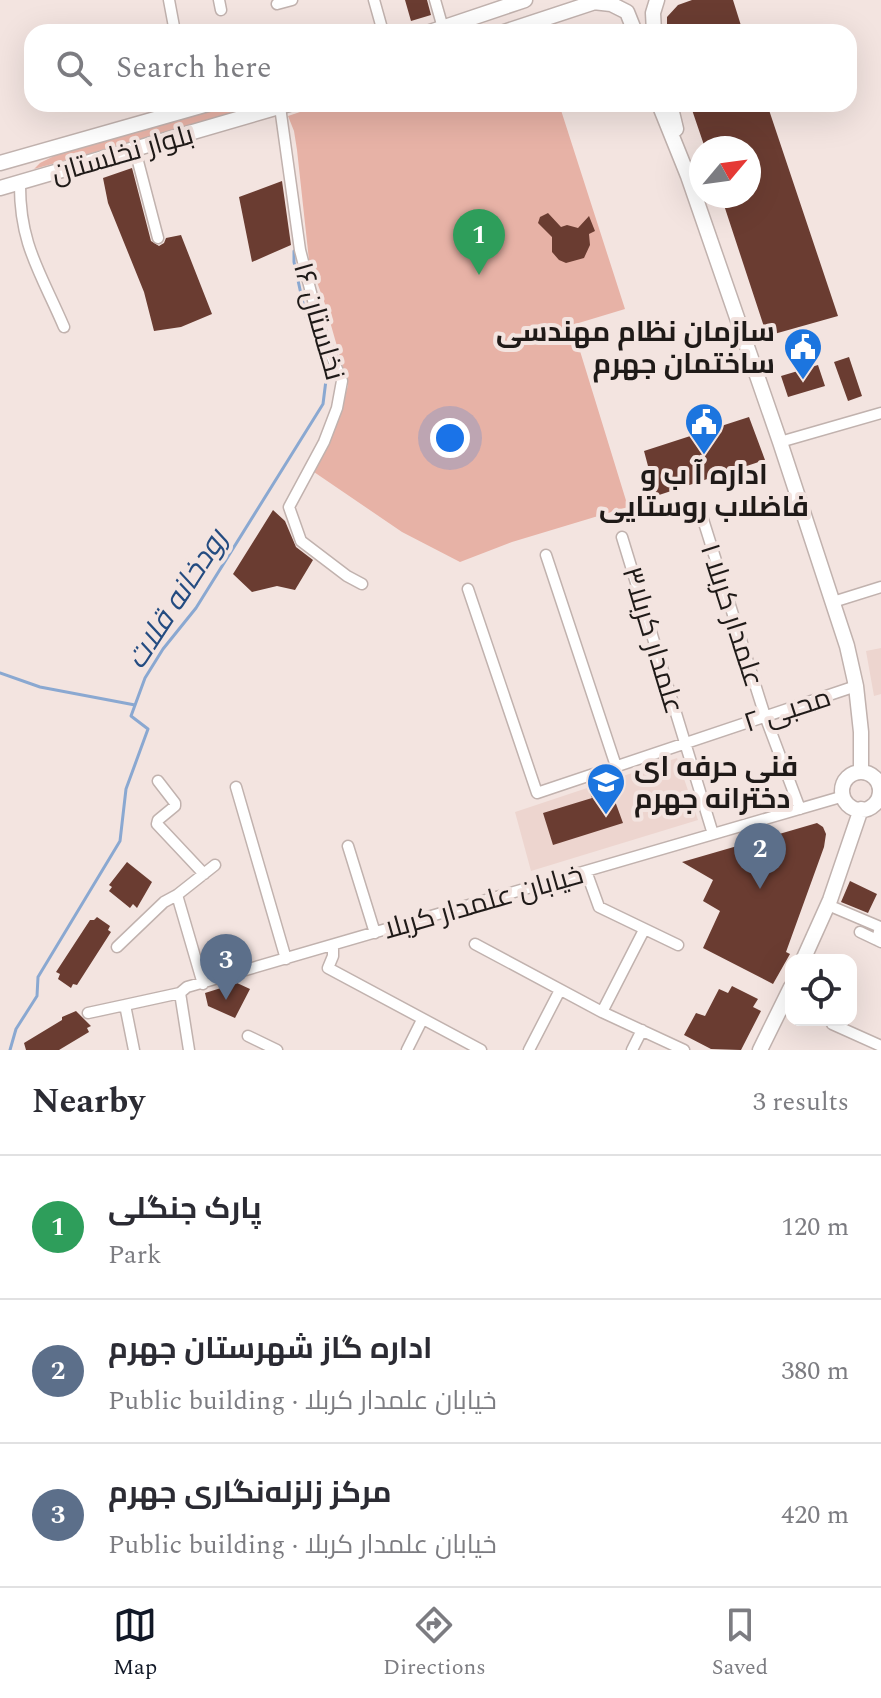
<!DOCTYPE html>
<meta charset="utf-8">
<style>
body{margin:0;font-family:Spectral,Cairo,serif;background:#f2f2f3;color:#2b2b33}
.controls{position:absolute;right:24px;bottom:24px;display:grid;overflow:hidden;border-radius:16px;box-shadow:0 8px 32px #0002}
.controls button{width:72px;height:72px;display:grid;place-items:center;padding:0;border:0;border-bottom:2px solid #e1e1e2;background:#fff;color:#2b2b33;font:40px sans-serif}
.compass{position:absolute;left:689px;top:136px;width:72px;height:72px;border-radius:50%;background:#fff;box-shadow:0 8px 32px #0002;rotate:61deg}
.you{position:absolute;left:450px;top:438px;width:28px;height:28px;margin:-20px;border:6px solid #fff;border-radius:50%;background:#1a73e8;box-shadow:0 0 0 12px #1a73e833}
.badge{display:grid;place-items:center;width:52px;height:52px;border-radius:50%;background:#111827;color:#fff;font-size:26px;font-weight:700}
.pin{position:absolute;translate:-50% -66px;filter:drop-shadow(0 2px 4px #0008)}
.pin::after{content:'';position:absolute;top:42px;width:28px;height:24px;background:inherit;clip-path:polygon(0 0,100% 0,50% 100%)}
.list{margin:0;padding:0;list-style:none}
h2{display:flex;justify-content:space-between;align-items:center;height:104px;margin:0;padding:0 32px;font-size:34px}
h2 small{font-size:26px;font-weight:400;color:#7c7c81}
.list li{display:grid;grid-template-columns:52px 1fr auto;gap:24px;align-items:center;box-sizing:border-box;height:144px;padding:0 32px;border-top:2px solid #e1e1e2}
.list b{display:block;font-size:30px;white-space:nowrap}
.list p{margin:0;font-size:26px;white-space:nowrap;color:#7c7c81}
.list em{font-size:26px;font-style:normal;color:#7c7c81}
.icon{flex:none;width:44px;height:44px;fill:none;stroke:currentColor;stroke-width:2;stroke-linecap:round;stroke-linejoin:round}
.map{position:relative;flex:none;width:881px;height:1050px;overflow:hidden}
.search{position:absolute;background:#fff;box-shadow:0 8px 32px #0002;left:24px;right:24px;top:24px;height:88px;display:flex;align-items:center;gap:20px;box-sizing:border-box;padding:0 28px;border-radius:24px;color:#7c7c81;font-size:30px}
.sheet{height:536px;background:#fff}
nav{display:flex;justify-content:space-around;align-items:center;box-sizing:border-box;height:112px;border-top:2px solid #e1e1e2;background:#fff;font-size:22px;color:#7c7c81}
nav a{display:grid;justify-items:center;gap:4px}
nav .on{color:#111827}
.map>svg:first-child{display:block}
.built{fill:#edd5cf}
.green{fill:#e7b2a6}
.lines{fill:none;stroke-linecap:round;stroke-linejoin:round}
.stream{stroke:#8aa8d1;stroke-width:3}
.building{fill:#6a3c31}
.minor-casing{stroke:#c1b2ae;stroke-width:13}
.major-casing{stroke:#c1b2ae;stroke-width:17}
.minor{stroke:#fff;stroke-width:10}
.major{stroke:#fff;stroke-width:14}
.labels{text-anchor:middle;stroke-width:8;stroke-linejoin:round;paint-order:stroke}
.street-label{font-size:28px;fill:#1f1a18;stroke:#f3e4e0}
.poi-label{font-size:28px;font-weight:bold;fill:#1f1a18;stroke:#f3e4e0;text-anchor:end}
.water-label{font-size:30px;font-style:italic;fill:#244c81;stroke:#f3e4e0}
</style>
<div class="map">
<svg width="881" height="1050" viewBox="0 0 881 1050">
<rect width="100%" height="100%" fill="#f3e4e0"/>
<!-- built -->
<path class="built" d="M 881,648 L 881,694 L 874,696 L 866,651 Z
M 677,758 L 698,820 L 531,871 L 515,812 Z"/>
<!-- green -->
<path class="green" d="M 233,104 L 259,104 L 182,128 L 34,169 L 40,163 L 58,154 Z
M 324,104 L 559,104 L 625,309 L 572,325 L 628,507 L 512,542 L 460,562 L 402,532 L 314,472 L 340,415 L 348,385 L 325,304 L 309,260 L 297,150 L 294,131 L 288,116 Z"/>
<g class="lines">
<!-- stream -->
<path class="stream" d="M 0,673 L 40,687 L 135,705
M 10,1050 L 16,1029 L 37,996 L 38,977 L 120,841 L 126,789 L 148,729 L 131,716 L 145,678 L 163,649 L 196,608 L 323,404 L 327,372 L 306,317 L 294,262 L 294,251"/>
</g>
<!-- building -->
<path class="building" d="M 405,0 L 427,0 L 431,15 L 411,21 Z
M 692,0 L 733,0 L 743,32 L 667,32 L 667,17 L 678,5 Z
M 690,104 L 767,104 L 838,316 L 767,336 L 721,196 L 749,196 L 749,148 L 705,148 Z
M 132,168 L 151,241 L 159,246 L 164,243 L 166,238 L 181,235 L 212,314 L 181,327 L 154,331 L 144,292 L 108,203 L 103,178 Z
M 282,181 L 291,245 L 252,262 L 239,197 Z
M 548,213 L 561,227 L 567,225 L 578,228 L 589,216 L 595,231 L 589,234 L 590,245 L 584,258 L 566,263 L 559,260 L 552,252 L 552,237 L 538,223 L 540,217 Z
M 849,357 L 862,396 L 848,401 L 834,362 Z
M 818,365 L 825,386 L 788,397 L 781,376 Z
M 749,417 L 765,460 L 656,496 L 644,451 Z
M 273,510 L 285,521 L 296,547 L 313,560 L 295,590 L 277,586 L 252,592 L 233,574 Z
M 608,782 L 623,823 L 553,845 L 543,813 L 592,798 L 588,789 Z
M 817,823 L 823,827 L 826,834 L 824,847 L 786,952 L 790,954 L 773,984 L 703,948 L 720,911 L 703,901 L 713,880 L 682,862 Z
M 127,862 L 152,882 L 137,908 L 133,904 L 130,908 L 109,891 L 112,887 L 109,885 Z
M 850,881 L 877,894 L 868,913 L 841,902 Z
M 97,917 L 110,926 L 108,930 L 111,932 L 77,985 L 73,984 L 71,988 L 58,979 L 60,974 L 56,972 L 90,920 L 94,920 Z
M 237,983 L 250,989 L 235,1018 L 208,1006 L 205,993 Z
M 732,986 L 758,999 L 753,1007 L 761,1011 L 741,1050 L 711,1049 L 684,1035 L 696,1013 L 705,1016 L 719,989 L 728,993 Z
M 76,1011 L 91,1026 L 87,1028 L 89,1032 L 59,1050 L 26,1050 L 24,1043 L 62,1020 L 62,1017 Z"/>
<g class="lines">
<defs>
<path id="minor" d="M 169,0 L 175,32
M 219,0 L 221,10
M 374,0 L 383,32
M 435,0 L 443,28
M 277,4 L 292,0
M 280,107 L 300,250 L 321,331 L 342,381 L 337,408 L 324,442 L 289,507 L 301,541 L 347,576 L 362,584
M 135,150 L 158,238
M 20,182 C 19,244 41,273 64,327
M 780,442 L 881,413
M 700,510 L 765,716 L 800,809
M 622,537 L 713,834
M 546,555 L 616,766
M 468,589 L 537,793 L 856,686
M 833,602 L 881,587
M 158,781 L 175,803 L 175,806 L 158,820 L 157,824 L 204,874
M 880,786 L 881,786
M 236,787 L 286,959
M 348,846 L 375,933
M 586,871 L 599,907 L 678,945
M 177,895 L 203,984
M 828,905 L 880,927 L 877,940
M 860,932 L 881,942
M 475,944 L 602,1012 L 684,1050
M 333,945 L 333,956 L 328,968 L 481,1050
M 117,947 L 164,902 L 177,895 L 215,865
M 602,1012 L 644,930
M 88,1013 L 125,1005
M 832,1024 L 881,1046
M 248,1036 L 277,1050
M 134,1050 L 125,1005 L 180,993
M 189,1050 L 180,993 L 187,987 L 844,796
M 407,1050 L 422,1020
M 529,1050 L 560,990
M 632,1050 L 642,1030"/>
<path id="major" d="M 593,2 L 611,4 L 627,12 L 635,32
M 430,32 L 525,0
M 504,32 L 601,0
M 654,32 L 653,13 L 657,0
M 659,104 L 688,176 L 780,442 L 847,646 L 856,686 L 861,732 L 861,772
M 670,104 L 676,129
M 0,163 L 208,104
M 0,188 L 289,104
M842 791a19 19 0 1 1 38 0a19 19 0 1 1-38 0Z
M 803,960 L 830,900 L 861,809
M 760,1050 L 791,987"/>
</defs>
<!-- minor casing -->
<use href="#minor" class="minor-casing"/>
<!-- major casing -->
<use href="#major" class="major-casing"/>
<!-- minor -->
<use href="#minor" class="minor"/>
<!-- major -->
<use href="#major" class="major"/>
</g>
<!-- icons -->
<defs>
<symbol id="civic-pin" viewBox="-11 -11 22 30"><path d="M0 17L-7.5 6A9.5 9.5 0 1 1 7.5 6Z" fill="#1c75df" stroke="#f3e4e0"/><path d="M-.6-6.5H3V-4.5H.6V-3L4-1V1h2V6H-6V1h2V-1L-.6-3ZM-1.2 2.5V6h2.4V2.5Z" fill="#fff"/></symbol>
<symbol id="school-pin" viewBox="-11 -11 22 30"><path d="M0 17L-7.5 6A9.5 9.5 0 1 1 7.5 6Z" fill="#1c75df" stroke="#f3e4e0"/><path d="M0-5L7-2L0 1L-7-2ZM-4 1L0 2.5L4 1V4Q0 6-4 4Z" fill="#fff"/></symbol>
</defs>
<g fill-rule="evenodd">
<use href="#civic-pin" x="781" y="325" width="44" height="60"/>
<use href="#civic-pin" x="682" y="400" width="44" height="60"/>
<use href="#school-pin" x="584" y="760" width="44" height="60"/>
</g>
<g class="labels">
<!-- street labels -->
<g class="street-label">
<text transform="translate(122 153) rotate(-16)" y="10">بلوار نخلستان</text>
<text transform="translate(320 321) rotate(74)" y="10">نخلستان ۱۶</text>
<text transform="translate(733 615) rotate(72)" y="10">علمدار کربلا ۱</text>
<text transform="translate(654 640) rotate(73)" y="10">علمدار کربلا۳</text>
<text transform="translate(787 709) rotate(-18)" y="10">محبی ۲</text>
<text transform="translate(483 901) rotate(-16)" y="10">خیابان علمدار کربلا</text>
</g>
<!-- poi labels -->
<g class="poi-label">
<text x="775" y="341">سازمان نظام مهندسی<tspan x="775" dy="32">ساختمان جهرم</tspan></text>
<text x="704" y="484" text-anchor="middle">اداره آ ب و<tspan x="704" dy="32">فاضلاب روستایی</tspan></text>
<text x="634" y="776" text-anchor="start">فنی حرفه ای<tspan x="634" dy="32">دخترانه جهرم</tspan></text>
</g>
<!-- water labels -->
<g class="water-label">
<text transform="translate(176 599) rotate(-57)" y="10">رودخانه قلات</text>
</g>
</g>
</svg>
<div class="controls">
<button><svg class="icon" aria-label="locate" viewBox="0 0 24 24"><circle cx="12" cy="12" r="6"/><path d="M12 2v4M12 18v4M2 12h4M18 12h4"/></svg></button>
</div>
<svg class="compass" viewBox="-18 -18 36 36"><path d="M0-13l5 13h-10z" fill="#e53935"/><path d="M0 13l5-13h-10z" fill="#7c7c81"/></svg>
<div class="you"></div>
<div class="pin badge" style="left:479px;top:275px;background:#2e9e5b">1</div>
<div class="pin badge" style="left:760px;top:889px;background:#5c6f8a">2</div>
<div class="pin badge" style="left:226px;top:1000px;background:#5c6f8a">3</div>
<div class="search"><svg class="icon" aria-label="search" viewBox="0 0 24 24"><circle cx="10" cy="10" r="6"/><path d="M15 15l6 6"/></svg>Search here</div>
</div>
<section class="sheet">
<h2>Nearby<small>3 results</small></h2>
<ul class="list">
<li><span class="badge" style="background:#2e9e5b">1</span><div><b>پارک جنگلی</b><p>Park</p></div><em>120 m</em></li>
<li><span class="badge" style="background:#5c6f8a">2</span><div><b>اداره گاز شهرستان جهرم</b><p>Public building · خیابان علمدار کربلا</p></div><em>380 m</em></li>
<li><span class="badge" style="background:#5c6f8a">3</span><div><b>مرکز زلزله‌نگاری جهرم</b><p>Public building · خیابان علمدار کربلا</p></div><em>420 m</em></li>
</ul>
</section>
<nav>
<a class="on"><svg class="icon" aria-label="map" viewBox="0 0 24 24"><path d="M3 6l6-2 6 2 6-2v14l-6 2-6-2-6 2zM9 4v14M15 6v14"/></svg>Map</a>
<a><svg class="icon" aria-label="directions" viewBox="0 0 24 24"><path d="M12 3l9 9-9 9-9-9zM9 14v-3h6M13 9l2 2-2 2"/></svg>Directions</a>
<a><svg class="icon" aria-label="saved" viewBox="0 0 24 24"><path d="M7 4h10v16l-5-4-5 4z"/></svg>Saved</a>
</nav>
